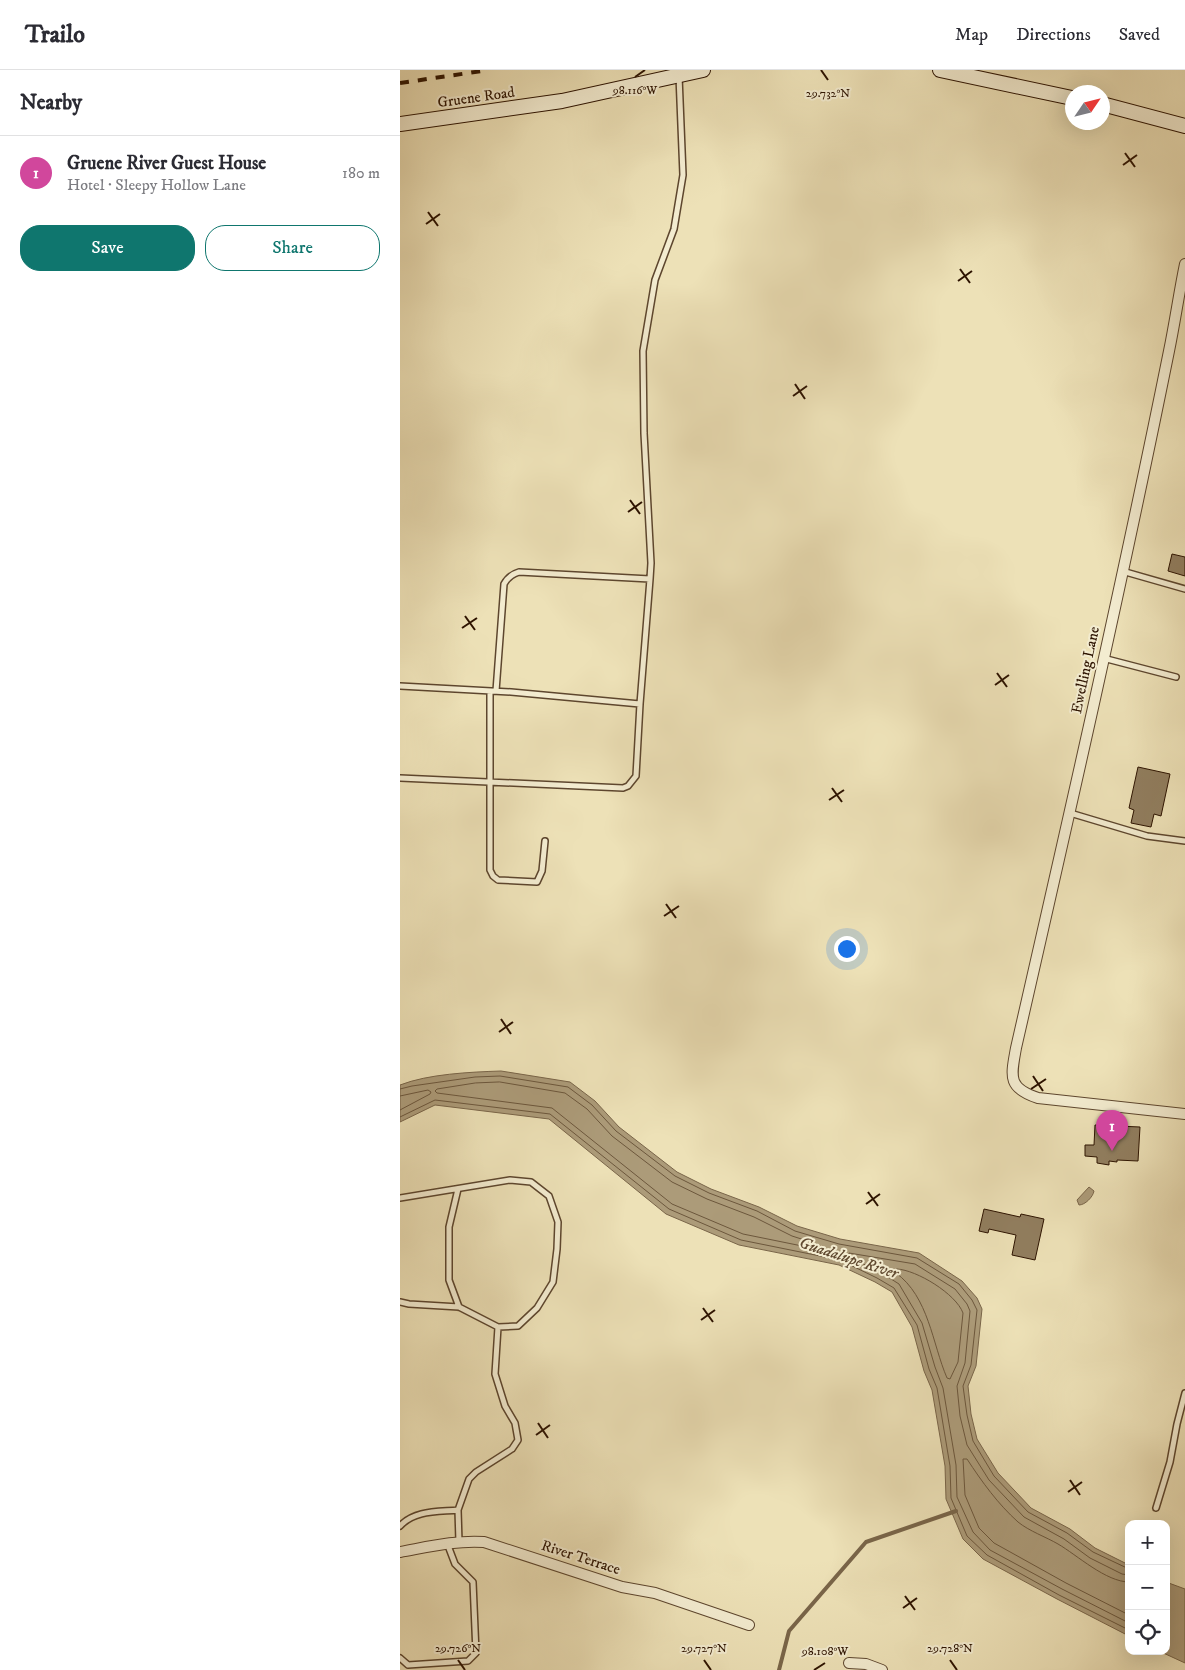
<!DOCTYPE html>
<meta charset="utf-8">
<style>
body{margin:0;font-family:"IM FELL DW Pica",serif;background:#f2f2f3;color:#2b2b33}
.controls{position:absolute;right:15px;bottom:15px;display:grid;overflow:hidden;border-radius:10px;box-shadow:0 5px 20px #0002}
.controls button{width:45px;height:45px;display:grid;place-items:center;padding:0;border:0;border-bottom:1px solid #e1e1e2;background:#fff;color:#2b2b33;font:25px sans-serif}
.compass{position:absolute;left:665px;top:15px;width:45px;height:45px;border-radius:50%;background:#fff;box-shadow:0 5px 20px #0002;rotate:55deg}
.you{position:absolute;left:446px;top:878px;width:18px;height:18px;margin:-12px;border:4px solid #fff;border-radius:50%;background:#1a73e8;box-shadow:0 0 0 8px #1a73e833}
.badge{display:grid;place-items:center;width:32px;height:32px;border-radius:50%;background:#0f766e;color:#fff;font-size:16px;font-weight:700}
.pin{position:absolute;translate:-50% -41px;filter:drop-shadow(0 1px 2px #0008)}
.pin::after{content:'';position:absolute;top:26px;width:18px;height:15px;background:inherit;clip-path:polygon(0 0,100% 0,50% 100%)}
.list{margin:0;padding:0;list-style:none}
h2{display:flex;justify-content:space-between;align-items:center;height:65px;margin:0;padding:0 20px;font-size:21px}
h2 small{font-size:16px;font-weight:400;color:#7c7c81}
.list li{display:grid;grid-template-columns:32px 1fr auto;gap:15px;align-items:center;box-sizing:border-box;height:75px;padding:0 20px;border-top:1px solid #e1e1e2}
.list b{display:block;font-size:19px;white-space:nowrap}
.list p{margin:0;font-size:16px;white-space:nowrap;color:#7c7c81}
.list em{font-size:16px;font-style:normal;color:#7c7c81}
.actions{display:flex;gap:10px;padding:15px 20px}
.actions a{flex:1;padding:11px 0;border:1px solid #0f766e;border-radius:20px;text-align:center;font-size:18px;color:#0f766e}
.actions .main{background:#0f766e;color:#fff}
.icon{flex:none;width:28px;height:28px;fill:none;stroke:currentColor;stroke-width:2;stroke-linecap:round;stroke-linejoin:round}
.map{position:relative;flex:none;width:785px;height:1600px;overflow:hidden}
header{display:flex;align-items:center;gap:30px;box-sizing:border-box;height:70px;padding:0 25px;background:#fff;border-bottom:1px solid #e1e1e2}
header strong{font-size:24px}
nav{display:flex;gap:28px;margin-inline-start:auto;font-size:18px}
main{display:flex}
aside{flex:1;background:#fff}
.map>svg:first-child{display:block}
.water{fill:#ac9b79;stroke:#796549}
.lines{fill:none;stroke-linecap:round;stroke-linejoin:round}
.shore{stroke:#6c573c;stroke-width:1}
.stream{stroke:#796549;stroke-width:4}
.building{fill:#917e5f;stroke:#2d1300}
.lane-casing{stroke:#5d462e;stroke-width:8}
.street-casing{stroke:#5d462e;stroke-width:12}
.secondary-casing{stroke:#2d1300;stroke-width:16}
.lane{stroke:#f3ecd0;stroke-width:5}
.street{stroke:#f3ecd0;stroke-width:10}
.secondary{stroke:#f3ecd0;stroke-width:14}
.rail{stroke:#2d1300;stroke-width:4;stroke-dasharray:9 9;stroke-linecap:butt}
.ticks{fill:none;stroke:#2d1300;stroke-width:2}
.labels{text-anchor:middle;stroke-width:4;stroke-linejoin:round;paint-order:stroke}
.street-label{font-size:15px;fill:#2d1300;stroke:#f3ecd0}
.water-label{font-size:16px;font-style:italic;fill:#604930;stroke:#f3ecd0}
.ticks-label{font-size:12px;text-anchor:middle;fill:#2d1300;stroke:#f3ecd0;stroke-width:4;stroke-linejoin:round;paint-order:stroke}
</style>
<header>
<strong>Trailo</strong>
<nav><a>Map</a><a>Directions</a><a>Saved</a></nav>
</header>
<main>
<aside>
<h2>Nearby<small></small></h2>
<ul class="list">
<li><span class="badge" style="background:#d1479c">1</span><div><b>Gruene River Guest House</b><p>Hotel · Sleepy Hollow Lane</p></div><em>180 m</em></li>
</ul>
<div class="actions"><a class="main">Save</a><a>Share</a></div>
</aside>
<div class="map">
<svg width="785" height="1600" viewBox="0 0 785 1600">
<rect width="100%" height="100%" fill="#ede1b7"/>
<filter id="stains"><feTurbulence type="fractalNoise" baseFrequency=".004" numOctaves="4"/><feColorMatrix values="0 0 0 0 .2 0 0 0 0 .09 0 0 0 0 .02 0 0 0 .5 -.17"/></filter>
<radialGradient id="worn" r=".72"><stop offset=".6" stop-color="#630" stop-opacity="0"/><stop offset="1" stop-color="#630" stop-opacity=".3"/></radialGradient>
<!-- water -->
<path class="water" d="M 101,1001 L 170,1012 L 195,1031 L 219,1057 L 277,1102 L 311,1119 L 359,1137 L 397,1156 L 440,1169 L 519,1183 L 562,1211 L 577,1228 L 582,1239 L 576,1296 L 568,1316 L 571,1344 L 577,1369 L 598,1403 L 631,1438 L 670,1459 L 695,1478 L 729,1495 L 729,1566 L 657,1529 L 583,1489 L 563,1469 L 546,1429 L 545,1396 L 532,1320 L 524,1301 L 512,1257 L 492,1222 L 475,1212 L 439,1195 L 339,1175 L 266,1144 L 149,1049 L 35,1035 L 0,1052 L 0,1015 C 28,1004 70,1002 101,1001 Z
M 689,1117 L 694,1121 C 693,1127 685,1135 679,1135 L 677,1130 Z
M 766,1512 L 785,1519 L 785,1593 L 759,1581 L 766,1581 Z"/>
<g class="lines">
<!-- shore -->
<path class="shore" d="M 100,1012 L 165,1023 L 187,1039 L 212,1066 L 272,1112 L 307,1129 L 354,1147 L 392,1166 L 414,1173 L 415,1177 L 412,1178 L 343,1164 L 272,1134 L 152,1038 L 37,1023 L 35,1021 L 37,1019 L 75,1013 Z
M 0,1019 L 12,1016 L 75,1007 L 100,1006 L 168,1017 L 192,1035 L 216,1061 L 275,1106 L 309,1123 L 357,1141 L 395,1161 L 439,1174 L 517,1188 L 559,1214 L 572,1230 L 577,1240 L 571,1295 L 563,1316 L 567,1345 L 573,1371 L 594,1406 L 628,1442 L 667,1463 L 693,1482 L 729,1499
M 0,1026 L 28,1020 L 31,1022 L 30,1024 L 0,1040
M 0,1047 L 35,1030 L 150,1044 L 269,1139 L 341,1170 L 440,1190 L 477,1208 L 494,1218 L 517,1255 L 529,1299 L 537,1318 L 550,1396 L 551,1428 L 567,1466 L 587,1485 L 659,1525 L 729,1560
M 497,1199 C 517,1200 556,1224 563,1243 L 558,1292 L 550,1309 L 547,1308 C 532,1273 529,1227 496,1203 Z
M 729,1505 L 722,1504 L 690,1488 L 664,1469 L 624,1447 L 589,1410 L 567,1375 L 560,1346 L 557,1316 L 565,1293 L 570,1241 L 567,1234 L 555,1219 L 515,1194 L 449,1183 L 449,1187 L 480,1202 L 499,1214 L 522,1253 L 535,1297 L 543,1318 L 556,1395 L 557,1427 L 573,1462 L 590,1480 L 662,1519 L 729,1553
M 729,1512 C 706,1512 677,1485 658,1474 C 646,1467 629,1461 618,1452 C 598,1434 582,1412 567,1389 L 563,1389 L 565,1425 L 579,1458 L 594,1473 L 666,1513 L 729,1545"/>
<!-- stream -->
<path class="stream" d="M 379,1600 L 389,1561 L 466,1472 L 556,1441"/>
</g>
<!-- building -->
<path class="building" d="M 772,484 L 785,487 L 785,506 L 768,501 Z
M 738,697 L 770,704 L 761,746 L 754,744 L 751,757 L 731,753 L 734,740 L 729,738 Z
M 695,1055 L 740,1057 L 738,1091 L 717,1090 L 717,1092 L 709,1091 L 709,1095 L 697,1093 L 697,1087 L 685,1086 L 685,1075 L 694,1075 Z
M 584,1139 L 620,1147 L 621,1144 L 644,1149 L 635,1190 L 612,1185 L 616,1165 L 589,1159 L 588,1163 L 579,1161 Z"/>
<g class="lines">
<defs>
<path id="lane" d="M 722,501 L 785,519
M 250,509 L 251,493 L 244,363 L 243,281 L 255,210 L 274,159 L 283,105 L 279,6
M 703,588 L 776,607
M 0,616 L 111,622 L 240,634 L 236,706 L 228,716 L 223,718 L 0,708
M 90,621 L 90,800 L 93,806 L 98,810 L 137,812 L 142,801 L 145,771
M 96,621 L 104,514 C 108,507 112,504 119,502 L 250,509 L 240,634
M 670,743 L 747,766 L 785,771
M 58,1119 L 49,1157 L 49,1210 L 59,1237
M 0,1128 L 110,1110 L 131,1112 L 149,1126 L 158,1152 L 157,1179 L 153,1212 L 137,1238 L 118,1256 L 98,1257 L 59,1237 L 9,1234 L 0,1232
M 756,1438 L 770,1392 L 777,1354 L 785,1323
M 58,1440 L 69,1409 L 76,1402 L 112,1379 L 118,1370 L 115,1353 L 105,1336 L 95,1304 L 98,1257
M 0,1456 C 15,1440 38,1442 58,1440 L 59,1472
M 0,1588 L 8,1595 L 68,1591 L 76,1583 L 73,1512 L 55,1494 L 47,1473"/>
<path id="street" d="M 785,194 C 779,223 775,252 769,281 C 722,514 669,746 616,978 C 611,1006 607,1018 638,1028 L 785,1044
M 0,1482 C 28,1477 56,1470 84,1472 L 222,1517 L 255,1523 L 349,1555
M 449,1593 L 466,1594 L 482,1600"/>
<path id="secondary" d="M 540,0 L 672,28
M 702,34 L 785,56
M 0,54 L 162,31 L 303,0"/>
</defs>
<!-- lane casing -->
<use href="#lane" class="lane-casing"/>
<!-- street casing -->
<use href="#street" class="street-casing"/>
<!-- secondary casing -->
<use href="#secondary" class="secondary-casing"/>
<!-- lane -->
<use href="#lane" class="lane"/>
<!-- street -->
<use href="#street" class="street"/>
<!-- secondary -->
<use href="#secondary" class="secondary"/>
<!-- rail -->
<path class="rail" d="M 0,13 L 89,0"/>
</g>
<!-- ticks -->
<path class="ticks" d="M 421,0 L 428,10M 235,7 L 245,0M 725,83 L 735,97M 723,95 L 737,85M 28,142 L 38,156M 26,154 L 40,144M 560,199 L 570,213M 558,211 L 572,201M 395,314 L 405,329M 393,326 L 407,316M 230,430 L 240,444M 228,442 L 242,432M 65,546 L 75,560M 62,558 L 77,548M 597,603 L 607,617M 595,615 L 609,605M 432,718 L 442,732M 429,730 L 444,720M 266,834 L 276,848M 264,846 L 279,836M 101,949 L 111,964M 99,962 L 113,952M 633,1006 L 643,1021M 631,1019 L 646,1009M 468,1122 L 478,1136M 466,1134 L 480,1124M 303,1238 L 313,1252M 301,1250 L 315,1240M 138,1353 L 148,1368M 136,1365 L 150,1355M 670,1410 L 680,1425M 668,1422 L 682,1412M 505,1526 L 515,1540M 503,1538 L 517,1528M 58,1590 L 65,1600M 304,1590 L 311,1600M 550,1590 L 557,1600M 414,1600 L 425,1593"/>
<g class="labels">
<!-- street labels -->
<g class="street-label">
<text transform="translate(76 27) rotate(-8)" y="5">Gruene Road</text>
<text transform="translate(685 600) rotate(-78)" y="5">Ewelling Lane</text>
<text transform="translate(181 1487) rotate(18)" y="5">River Terrace</text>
</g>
<!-- water labels -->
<g class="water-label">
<text transform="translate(449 1187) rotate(18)" y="6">Guadalupe River</text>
</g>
</g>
<g class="ticks-label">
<text x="235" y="24">98.116°W</text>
<text x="428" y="27">29.732°N</text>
<text x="58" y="1582">29.726°N</text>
<text x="304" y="1582">29.727°N</text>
<text x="550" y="1582">29.728°N</text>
<text x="425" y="1585">98.108°W</text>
</g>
<rect width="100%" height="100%" filter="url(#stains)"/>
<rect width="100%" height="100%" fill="url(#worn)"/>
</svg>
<div class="controls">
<button>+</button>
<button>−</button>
<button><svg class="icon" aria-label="locate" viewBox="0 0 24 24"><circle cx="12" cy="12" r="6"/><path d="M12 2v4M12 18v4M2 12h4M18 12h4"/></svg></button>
</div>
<svg class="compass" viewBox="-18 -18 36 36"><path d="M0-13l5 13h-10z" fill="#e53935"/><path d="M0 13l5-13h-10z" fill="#7c7c81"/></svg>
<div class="you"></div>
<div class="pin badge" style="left:712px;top:1081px;background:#d1479c">1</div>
</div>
</main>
